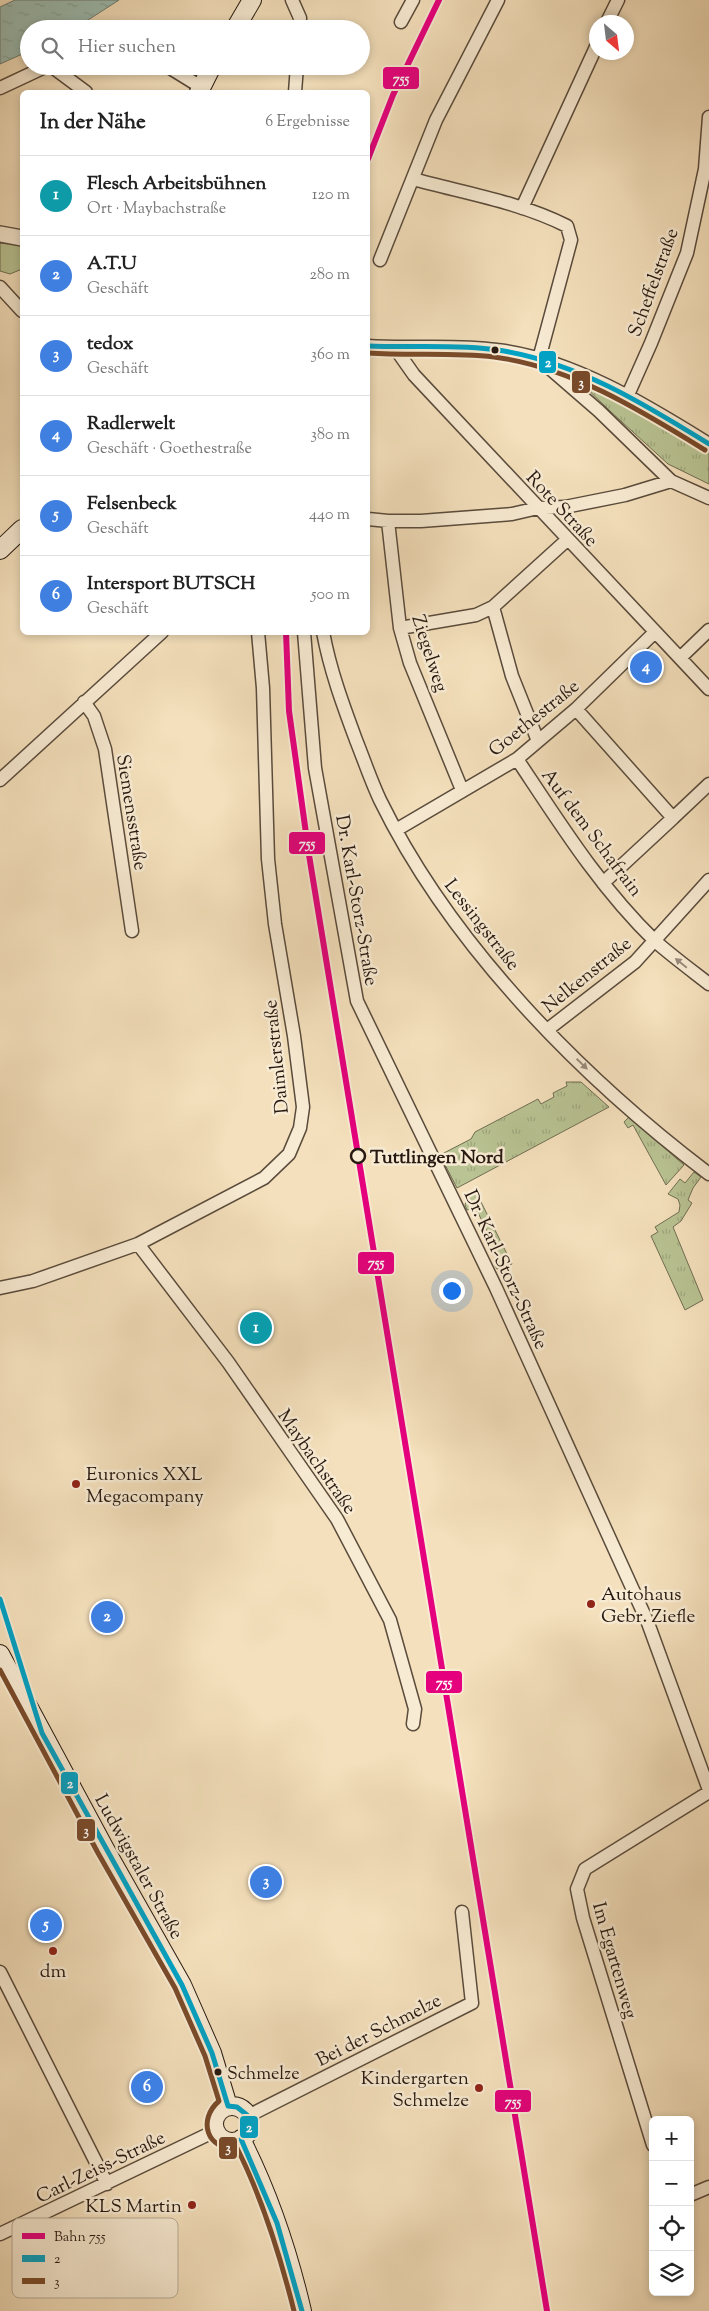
<!DOCTYPE html>
<html lang="de">
<meta charset="utf-8">
<style>
body{margin:0;font-family:"Sorts Mill Goudy",serif;background:#f2f2f2;color:#222}
.controls{position:absolute;right:15px;bottom:15px;display:grid;overflow:hidden;border-radius:8px;box-shadow:0 2px 8px #0003}
.controls button{width:45px;height:45px;display:grid;place-items:center;padding:0;border:0;border-bottom:1px solid #e0e0e0;background:#fff;color:#222;font:25px sans-serif}
.compass{position:absolute;left:589px;top:15px;width:45px;height:45px;border-radius:50%;background:#fff;box-shadow:0 2px 8px #0003;rotate:152deg}
.you{position:absolute;left:451px;top:1290px;width:18px;height:18px;margin:-12px;border:4px solid #fff;border-radius:50%;background:#1a73e8;box-shadow:0 0 0 8px #1a73e833}
.badge{display:grid;place-items:center;width:32px;height:32px;border-radius:50%;background:#db2777;color:#fff;font-size:16px;font-weight:700}
.pin{position:absolute;translate:-50% -50%;border:2px solid #fff;box-shadow:0 1px 5px #0006}
.list{margin:0;padding:0;list-style:none}
h2{display:flex;justify-content:space-between;align-items:center;height:65px;margin:0;padding:0 20px;font-size:21px}
h2 small{font-size:16px;font-weight:400;color:#767676}
.list li{display:grid;grid-template-columns:32px 1fr auto;gap:15px;align-items:center;box-sizing:border-box;height:80px;padding:0 20px;border-top:1px solid #e0e0e0}
.list b{display:block;font-size:19px;white-space:nowrap}
.list p{margin:0;font-size:16px;white-space:nowrap;color:#767676}
.list em{font-size:16px;font-style:normal;color:#767676}
.icon{flex:none;width:28px;height:28px;fill:none;stroke:currentColor;stroke-width:2;stroke-linecap:round;stroke-linejoin:round}
.map{position:relative;flex:none;width:709px;height:2311px;overflow:hidden}
.search{position:absolute;background:#fff;box-shadow:0 2px 8px #0003;left:20px;top:20px;width:350px;height:55px;display:flex;align-items:center;gap:12px;box-sizing:border-box;padding:0 18px;border-radius:28px;color:#767676;font-size:19px}
.panel{position:absolute;background:#fff;box-shadow:0 2px 8px #0003;left:20px;top:90px;width:350px;height:545px;border-radius:8px}
.map>svg:first-child{display:block}
.grass{fill:url(#grass-tufts);stroke:#706e52}
.park{fill:#b9c393;stroke:#706e52}
.water{fill:url(#water-ripples);stroke:#6d7b72}
.lines{fill:none;stroke-linecap:round;stroke-linejoin:round}
.shore{stroke:#626b62;stroke-width:1}
.minor-casing{stroke:#5a4b3c;stroke-width:15}
.tertiary-casing{stroke:#5a4b3c;stroke-width:18}
.secondary-casing{stroke:#271911;stroke-width:20}
.minor{stroke:#f8ebd3;stroke-width:12}
.tertiary{stroke:#f8ebd3;stroke-width:15}
.secondary{stroke:#f8ebd3;stroke-width:18}
.bus-1-casing{stroke:#f8ebd3;stroke-width:9}
.bus-2-casing{stroke:#f8ebd3;stroke-width:9}
.bus-1{stroke:#02a2c5;stroke-width:5}
.bus-2{stroke:#7a4b2a;stroke-width:5}
.rail-1-casing{stroke:#f8ebd3;stroke-width:10}
.rail-1{stroke:#e5007d;stroke-width:6}
.oneway{fill:#9a8c7c}
.bus-dot{fill:#271911;stroke:#f8ebd3;stroke-width:2}
.stop-dot{fill:#f8ebd3;stroke:#271911;stroke-width:2.5}
.poi-dot{fill:#8f2418;stroke:#f8ebd3;stroke-width:2}
.labels{text-anchor:middle;stroke-width:5;stroke-linejoin:round;paint-order:stroke}
.bus-label{font-size:18px;fill:#271911;stroke:#f8ebd3;text-anchor:start}
.street-label{font-size:19px;fill:#271911;stroke:#f8ebd3}
.stop-label{font-size:19px;font-weight:bold;fill:#271911;stroke:#f8ebd3;text-anchor:start}
.poi-label{font-size:19px;fill:#271911;stroke:#f8ebd3;text-anchor:start}
.key{fill:#f8ebd3;stroke:#b9ac99;stroke-width:1}
.key-label{font-size:14px;fill:#271911}
.line-badge{stroke:#f8ebd3;stroke-width:2}
.badge-label{font-size:14px;text-anchor:middle;font-weight:bold;fill:#fff}
</style>
<div class="map">
<svg width="709" height="2311" viewBox="0 0 709 2311">
<defs>
<pattern id="grass-tufts" width="24" height="20" patternUnits="userSpaceOnUse" patternTransform="scale(1.25)"><rect width="24" height="20" fill="#b9c393"/><path d="M3 7l-1-3M5 7V3M7 7l1-3M15 17l-1-3M17 17v-4M19 17l1-3" fill="none" stroke="#9fa77e"/></pattern>
<pattern id="water-ripples" width="26" height="14" patternUnits="userSpaceOnUse" patternTransform="scale(1.25)"><rect width="26" height="14" fill="#9cbdb2"/><path d="M2 4q2-2 4 0t4 0M15 11q2-2 4 0t4 0" fill="none" stroke="#86a298"/></pattern>
</defs>
<rect width="100%" height="100%" fill="#f4e0bc"/>
<filter id="stains"><feTurbulence type="fractalNoise" baseFrequency=".004" numOctaves="4"/><feColorMatrix values="0 0 0 0 .2 0 0 0 0 .09 0 0 0 0 .02 0 0 0 .5 -.17"/></filter>
<radialGradient id="worn" r=".72"><stop offset=".6" stop-color="#630" stop-opacity="0"/><stop offset="1" stop-color="#630" stop-opacity=".3"/></radialGradient>
<!-- grass -->
<path class="grass" d="M 575,377 L 666,425 L 709,451 L 709,484 L 668,464 L 610,411 Z
M 566,1082 L 581,1082 L 609,1107 L 457,1188 L 440,1155 L 471,1139 L 475,1132 L 538,1099 L 541,1104 L 554,1097 L 553,1093 L 567,1086 Z
M 629,1117 L 684,1165 L 666,1185 L 633,1125 L 628,1128 L 624,1122 Z
M 694,1172 L 701,1177 L 693,1188 L 688,1200 L 692,1203 L 681,1221 L 673,1227 L 703,1300 L 685,1310 L 651,1236 L 658,1232 L 655,1227 L 679,1212 L 680,1205 L 678,1199 L 668,1194 L 680,1179 L 685,1183 Z
M 475,1190 L 512,1264 L 497,1269 L 495,1266 L 500,1256 L 475,1207 L 467,1210 L 465,1205 L 468,1195 Z"/>
<!-- park -->
<path class="park" d="M 0,243 L 22,244 L 22,269 L 10,274 L 0,271 Z"/>
<!-- water -->
<path class="water" d="M 15,0 L 119,0 L 74,29 L 29,29 L 29,51 L 0,64 L 0,7 Z"/>
<g class="lines">
<!-- shore -->
<path class="shore" d="M 76,2232 L 78,2234 L 80,2249 L 46,2259 L 42,2248 Z"/>
<defs>
<path id="minor" d="M 292,0 L 300,18 L 299,29
M 401,22 L 413,0
M 607,22 L 618,0
M 51,66 L 86,92
M 167,66 L 201,87
M 0,88 L 47,66
M 295,92 L 297,66
M 413,179 C 464,193 520,202 567,226 L 571,240 L 539,359 L 599,411 L 671,481 L 709,498
M 522,208 L 596,47
M 380,260 L 436,120 L 498,0
M 0,287 L 22,311
M 368,346 C 410,349 455,344 497,350 C 572,359 646,405 709,444
M 395,348 L 414,375 L 709,689
M 627,397 L 651,343 L 687,253 L 705,169 L 709,117
M 368,519 L 388,521 L 421,521 L 512,514 L 538,508 L 565,507 L 625,495 L 671,481
M 388,521 L 400,628 L 410,663 L 462,790
M 493,607 L 512,676 L 538,741
M 400,628 L 476,615 L 493,607 L 568,539
M 304,632 L 315,768 L 357,1001 L 496,1288 L 648,1623 L 709,1790
M 323,632 C 330,670 343,705 356,740 C 364,760 371,781 380,800 C 451,945 581,1077 709,1174
M 680,658 L 709,630
M 84,702 L 94,716 L 105,749 L 132,931
M 576,709 L 673,818 L 709,784
M 517,759 C 559,822 600,888 655,941 C 672,956 691,970 709,984
M 0,780 L 162,632
M 396,830 L 517,759 L 576,709 L 655,632
M 603,883 L 673,818
M 547,1030 L 635,962 L 709,880
M 138,1244 L 228,1362 L 337,1519 L 390,1620 L 415,1709 L 413,1724
M 0,1288 L 33,1281 L 138,1244 L 264,1178 L 289,1154 L 300,1128 L 303,1107 L 294,1036 L 275,924 L 268,859 L 263,688 L 258,632
M 0,1972 L 107,2184
M 248,2116 L 472,2003 L 462,1912
M 653,2145 L 583,1918 L 577,1889 L 585,1869 L 709,1792
M 690,2195 L 709,2187
M 0,2234 L 215,2131"/>
<path id="tertiary" d="M 0,234 L 22,238"/>
<path id="secondary" d="M 235,29 L 252,0
M 199,92 L 212,66
M 0,550 L 22,529
M 0,1654 L 105,1849 L 182,1985 L 212,2053 L 228,2106
M214 2124a18 18 0 1 1 36 0a18 18 0 1 1-36 0Z
M 241,2139 C 269,2194 288,2251 302,2311"/>
</defs>
<!-- minor casing -->
<use href="#minor" class="minor-casing"/>
<!-- tertiary casing -->
<use href="#tertiary" class="tertiary-casing"/>
<!-- secondary casing -->
<use href="#secondary" class="secondary-casing"/>
<!-- minor -->
<use href="#minor" class="minor"/>
<!-- tertiary -->
<use href="#tertiary" class="tertiary"/>
<!-- secondary -->
<use href="#secondary" class="secondary"/>
<defs>
<path id="bus-1" d="M 368,346 C 411,348 455,344 498,350 C 576,362 643,403 709,444
M 0,1599 L 42,1733 L 182,1985 L 212,2053 L 228,2106 L 237,2107 L 247,2115 L 249,2128 L 241,2139 L 277,2223 L 302,2311"/>
<path id="bus-2" d="M 368,353 C 410,356 452,352 494,357 C 571,367 640,410 705,450
M 0,1670 L 98,1853 L 175,1988 L 205,2056 L 219,2101 C 197,2120 207,2151 237,2148 C 263,2200 280,2255 294,2311"/>
</defs>
<!-- bus-1 casing -->
<use href="#bus-1" class="bus-1-casing"/>
<!-- bus-2 casing -->
<use href="#bus-2" class="bus-2-casing"/>
<!-- bus-1 -->
<use href="#bus-1" class="bus-1"/>
<!-- bus-2 -->
<use href="#bus-2" class="bus-2"/>
<defs>
<path id="rail-1" d="M 368,159 L 393,95 L 439,0
M 286,632 L 289,711 L 309,855 L 547,2311"/>
</defs>
<!-- rail-1 casing -->
<use href="#rail-1" class="rail-1-casing"/>
<!-- rail-1 -->
<use href="#rail-1" class="rail-1"/>
</g>
<!-- one-way arrows -->
<defs><path id="oneway-solid" d="M-6-.8H1V-3.2L6.5 0L1 3.2V.8H-6Z" transform="scale(1.25)"/></defs>
<g class="oneway">
<use href="#oneway-solid" transform="translate(681 963) rotate(-141)"/>
<use href="#oneway-solid" transform="translate(582 1064) rotate(44)"/>
</g>
<!-- markers -->
<g class="bus-dot">
<circle cx="495" cy="350" r="4.5"/>
<circle cx="218" cy="2072" r="4.5"/>
</g>
<circle class="stop-dot" cx="358" cy="1156" r="7"/>
<g class="poi-dot">
<circle cx="76" cy="1484" r="5"/>
<circle cx="591" cy="1604" r="5"/>
<circle cx="53" cy="1951" r="5"/>
<circle cx="479" cy="2088" r="5"/>
<circle cx="192" cy="2205" r="5"/>
</g>
<g class="labels">
<!-- bus labels -->
<g class="bus-label">
<text x="227" y="2079">Schmelze</text>
</g>
<!-- street labels -->
<g class="street-label">
<text transform="translate(652 282) rotate(-70)" y="7">Scheffelstraße</text>
<text transform="translate(563 508) rotate(47)" y="7">Rote Straße</text>
<text transform="translate(431 653) rotate(72)" y="7">Ziegelweg</text>
<text transform="translate(533 717) rotate(-39)" y="7">Goethestraße</text>
<text transform="translate(133 812) rotate(81)" y="7">Siemensstraße</text>
<text transform="translate(593 832) rotate(53)" y="7">Auf dem Schafrain</text>
<text transform="translate(358 900) rotate(80)" y="7">Dr. Karl-Storz-Straße</text>
<text transform="translate(483 924) rotate(52)" y="7">Lessingstraße</text>
<text transform="translate(586 974) rotate(-39)" y="7">Nelkenstraße</text>
<text transform="translate(275 1057) rotate(-96)" y="7">Daimlerstraße</text>
<text transform="translate(507 1269) rotate(65)" y="7">Dr. Karl-Storz-Straße</text>
<text transform="translate(318 1461) rotate(55)" y="7">Maybachstraße</text>
<text transform="translate(140 1866) rotate(61)" y="7">Ludwigstaler Straße</text>
<text transform="translate(616 1960) rotate(74)" y="7">Im Egartenweg</text>
<text transform="translate(378 2029) rotate(-27)" y="7">Bei der Schmelze</text>
<text transform="translate(100 2166) rotate(-26)" y="7">Carl-Zeiss-Straße</text>
</g>
<!-- stop labels -->
<g class="stop-label">
<text x="370" y="1163">Tuttlingen Nord</text>
</g>
<!-- poi labels -->
<g class="poi-label">
<text x="86" y="1480">Euronics XXL<tspan x="86" dy="22">Megacompany</tspan></text>
<text x="601" y="1600">Autohaus<tspan x="601" dy="22">Gebr. Ziefle</tspan></text>
<text x="53" y="1977" text-anchor="middle">dm</text>
<text x="469" y="2084" text-anchor="end">Kindergarten<tspan x="469" dy="22">Schmelze</tspan></text>
<text x="182" y="2212" text-anchor="end">KLS Martin</text>
</g>
</g>
<!-- legend -->
<rect x="12" y="2218" width="166" height="80" rx="8" class="key"/>
<rect x="22" y="2233" width="23" height="6" fill="#e5007d"/>
<rect x="22" y="2255" width="23" height="7" fill="#02a2c5"/>
<rect x="22" y="2278" width="23" height="6" fill="#7a4b2a"/>
<g class="key-label">
<text x="54" y="2241">Bahn 755</text>
<text x="54" y="2263">2</text>
<text x="54" y="2286">3</text>
</g>
<g class="line-badge">
<rect x="382" y="66" width="38" height="24" rx="5" fill="#e5007d"/>
<rect x="538" y="350" width="19" height="24" rx="5" fill="#02a2c5"/>
<rect x="571" y="370" width="20" height="24" rx="5" fill="#7a4b2a"/>
<rect x="288" y="831" width="38" height="24" rx="5" fill="#e5007d"/>
<rect x="357" y="1251" width="38" height="24" rx="5" fill="#e5007d"/>
<rect x="425" y="1670" width="38" height="24" rx="5" fill="#e5007d"/>
<rect x="60" y="1771" width="19" height="24" rx="5" fill="#02a2c5"/>
<rect x="76" y="1818" width="20" height="24" rx="5" fill="#7a4b2a"/>
<rect x="494" y="2089" width="38" height="24" rx="5" fill="#e5007d"/>
<rect x="239" y="2115" width="20" height="24" rx="5" fill="#02a2c5"/>
<rect x="218" y="2136" width="20" height="24" rx="5" fill="#7a4b2a"/>
</g>
<g class="badge-label">
<text x="401" y="83">755</text>
<text x="548" y="367">2</text>
<text x="581" y="387">3</text>
<text x="307" y="848">755</text>
<text x="376" y="1267">755</text>
<text x="444" y="1687">755</text>
<text x="70" y="1788">2</text>
<text x="86" y="1835">3</text>
<text x="513" y="2106">755</text>
<text x="249" y="2132">2</text>
<text x="228" y="2152">3</text>
</g>
<rect width="100%" height="100%" filter="url(#stains)"/>
<rect width="100%" height="100%" fill="url(#worn)"/>
</svg>
<div class="controls">
<button>+</button>
<button>−</button>
<button><svg class="icon" aria-label="locate" viewBox="0 0 24 24"><circle cx="12" cy="12" r="6"/><path d="M12 2v4M12 18v4M2 12h4M18 12h4"/></svg></button>
<button><svg class="icon" aria-label="layers" viewBox="0 0 24 24"><path d="M12 4l9 5-9 5-9-5zM3 14l9 5 9-5"/></svg></button>
</div>
<svg class="compass" viewBox="-18 -18 36 36"><path d="M0-13l5 13h-10z" fill="#e53935"/><path d="M0 13l5-13h-10z" fill="#767676"/></svg>
<div class="you"></div>
<div class="pin badge" style="left:256px;top:1328px;background:#0f9aa8">1</div>
<div class="pin badge" style="left:107px;top:1617px;background:#3f7fe0">2</div>
<div class="pin badge" style="left:266px;top:1882px;background:#3f7fe0">3</div>
<div class="pin badge" style="left:646px;top:667px;background:#3f7fe0">4</div>
<div class="pin badge" style="left:46px;top:1925px;background:#3f7fe0">5</div>
<div class="pin badge" style="left:147px;top:2087px;background:#3f7fe0">6</div>
<div class="search"><svg class="icon" aria-label="search" viewBox="0 0 24 24"><circle cx="10" cy="10" r="6"/><path d="M15 15l6 6"/></svg>Hier suchen</div>
<section class="panel">
<h2>In der Nähe<small>6 Ergebnisse</small></h2>
<ul class="list">
<li><span class="badge" style="background:#0f9aa8">1</span><div><b>Flesch Arbeitsbühnen</b><p>Ort · Maybachstraße</p></div><em>120 m</em></li>
<li><span class="badge" style="background:#3f7fe0">2</span><div><b>A.T.U</b><p>Geschäft</p></div><em>280 m</em></li>
<li><span class="badge" style="background:#3f7fe0">3</span><div><b>tedox</b><p>Geschäft</p></div><em>360 m</em></li>
<li><span class="badge" style="background:#3f7fe0">4</span><div><b>Radlerwelt</b><p>Geschäft · Goethestraße</p></div><em>380 m</em></li>
<li><span class="badge" style="background:#3f7fe0">5</span><div><b>Felsenbeck</b><p>Geschäft</p></div><em>440 m</em></li>
<li><span class="badge" style="background:#3f7fe0">6</span><div><b>Intersport BUTSCH</b><p>Geschäft</p></div><em>500 m</em></li>
</ul>
</section>
</div>
